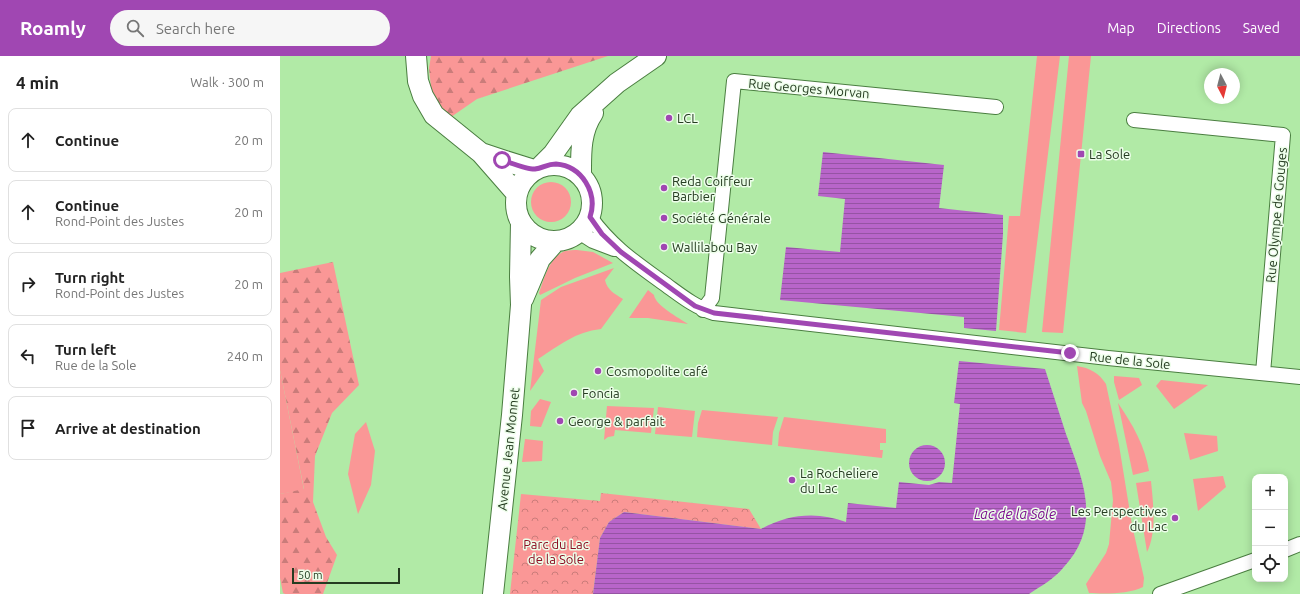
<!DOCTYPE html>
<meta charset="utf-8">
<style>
body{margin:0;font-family:Ubuntu,sans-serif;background:#f6f6f6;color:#222}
.controls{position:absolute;right:12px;bottom:12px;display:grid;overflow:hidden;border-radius:8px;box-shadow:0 2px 10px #0003}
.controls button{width:36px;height:36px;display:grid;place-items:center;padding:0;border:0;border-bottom:1px solid #e0e0e0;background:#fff;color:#222;font:20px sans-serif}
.compass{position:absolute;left:924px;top:12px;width:36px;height:36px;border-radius:50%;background:#fff;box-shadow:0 2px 10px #0003;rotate:173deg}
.scale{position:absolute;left:12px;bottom:10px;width:108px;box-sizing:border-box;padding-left:4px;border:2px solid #253c21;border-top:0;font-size:11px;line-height:14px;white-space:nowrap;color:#253c21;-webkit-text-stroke:3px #edfeea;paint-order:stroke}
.stop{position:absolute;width:12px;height:12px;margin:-9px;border:3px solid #a047b2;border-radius:50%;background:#fff}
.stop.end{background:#a047b2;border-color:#fff;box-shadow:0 1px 4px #0008}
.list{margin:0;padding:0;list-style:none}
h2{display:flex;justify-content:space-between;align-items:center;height:52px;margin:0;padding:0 16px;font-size:17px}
h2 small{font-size:13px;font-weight:400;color:#767676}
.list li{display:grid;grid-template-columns:26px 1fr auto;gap:12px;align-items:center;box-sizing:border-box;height:64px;margin:0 8px 8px;padding:0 8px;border:1px solid #e0e0e0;border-radius:8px}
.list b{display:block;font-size:15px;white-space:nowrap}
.list p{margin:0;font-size:13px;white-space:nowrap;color:#767676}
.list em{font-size:13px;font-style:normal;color:#767676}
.icon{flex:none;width:22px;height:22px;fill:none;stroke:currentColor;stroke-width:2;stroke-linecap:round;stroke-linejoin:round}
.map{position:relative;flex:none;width:1020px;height:538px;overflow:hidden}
header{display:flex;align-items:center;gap:24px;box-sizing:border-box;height:56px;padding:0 20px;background:#a047b2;color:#fff}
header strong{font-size:19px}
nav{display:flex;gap:22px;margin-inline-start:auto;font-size:14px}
.search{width:280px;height:36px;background:#f6f6f6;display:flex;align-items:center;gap:10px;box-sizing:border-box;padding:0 14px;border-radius:22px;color:#767676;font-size:15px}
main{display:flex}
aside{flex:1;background:#fff}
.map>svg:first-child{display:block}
.green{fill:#fa9796}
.forest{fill:url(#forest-firs)}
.park{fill:url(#park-crowns)}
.water{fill:url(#water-rules)}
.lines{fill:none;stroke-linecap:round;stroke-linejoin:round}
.street-casing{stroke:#4a7e40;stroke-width:16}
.secondary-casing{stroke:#4a7e40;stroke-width:22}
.street{stroke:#fff;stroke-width:14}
.secondary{stroke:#fff;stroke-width:20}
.route{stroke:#a047b2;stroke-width:5}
.poi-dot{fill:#a047b2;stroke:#edfeea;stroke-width:1.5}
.labels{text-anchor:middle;stroke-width:3;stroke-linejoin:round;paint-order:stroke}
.street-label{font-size:13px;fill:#253c21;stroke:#edfeea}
.poi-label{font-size:13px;fill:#253c21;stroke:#edfeea;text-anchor:start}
.park-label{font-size:13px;fill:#8d0d23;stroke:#edfeea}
.water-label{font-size:14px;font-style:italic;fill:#7b0b8e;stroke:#edfeea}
</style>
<header>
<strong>Roamly</strong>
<div class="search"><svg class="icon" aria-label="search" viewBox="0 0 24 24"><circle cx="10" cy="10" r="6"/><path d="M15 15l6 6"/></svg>Search here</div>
<nav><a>Map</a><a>Directions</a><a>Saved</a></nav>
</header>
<main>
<aside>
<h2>4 min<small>Walk · 300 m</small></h2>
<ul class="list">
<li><svg class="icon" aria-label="ahead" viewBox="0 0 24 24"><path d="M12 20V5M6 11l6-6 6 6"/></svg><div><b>Continue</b></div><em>20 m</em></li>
<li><svg class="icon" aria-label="ahead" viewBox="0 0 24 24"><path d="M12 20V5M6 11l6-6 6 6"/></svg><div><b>Continue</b><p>Rond-Point des Justes</p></div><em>20 m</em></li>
<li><svg class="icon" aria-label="right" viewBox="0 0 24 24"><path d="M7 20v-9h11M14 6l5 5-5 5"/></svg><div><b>Turn right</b><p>Rond-Point des Justes</p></div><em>20 m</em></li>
<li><svg class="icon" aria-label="left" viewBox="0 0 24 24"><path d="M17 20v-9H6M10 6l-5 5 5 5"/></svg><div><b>Turn left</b><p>Rue de la Sole</p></div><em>240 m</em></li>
<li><svg class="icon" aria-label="arrive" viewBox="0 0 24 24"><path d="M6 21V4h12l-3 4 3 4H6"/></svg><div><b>Arrive at destination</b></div></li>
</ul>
</aside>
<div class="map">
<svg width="1020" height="538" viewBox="0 0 1020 538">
<defs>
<pattern id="forest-firs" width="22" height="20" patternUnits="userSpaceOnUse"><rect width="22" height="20" fill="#fa9796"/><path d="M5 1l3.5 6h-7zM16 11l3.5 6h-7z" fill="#ca7c7a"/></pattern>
<pattern id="park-crowns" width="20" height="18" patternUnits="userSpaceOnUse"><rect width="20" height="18" fill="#fa9796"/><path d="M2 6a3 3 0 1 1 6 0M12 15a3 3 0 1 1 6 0" fill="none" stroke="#ca7c7a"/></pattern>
<pattern id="water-rules" width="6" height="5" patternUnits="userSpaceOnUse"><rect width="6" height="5" fill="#b865c9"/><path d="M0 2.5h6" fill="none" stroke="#9554a3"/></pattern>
</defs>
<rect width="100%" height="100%" fill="#b1eaa6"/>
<!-- green -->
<path class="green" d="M 757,0 L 780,0 L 746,277 L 719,274 L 729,160 L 740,160 Z
M 789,0 L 811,0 L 783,277 L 762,276 Z
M251 146a20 20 0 1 1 40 0a20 20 0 1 1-40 0Z
M 297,194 L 313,196 L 333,207 L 295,222 L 260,239 L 259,237 C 264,223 269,201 285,195 C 289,194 294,194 297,194 Z
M 334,212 L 325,224 C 327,234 335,238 343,243 L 321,273 C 295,276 280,289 258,303 L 264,315 L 250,335 L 261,244 L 281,231 Z
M 368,234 L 374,239 C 375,249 399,262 408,268 L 368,262 L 349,262 Z
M 797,310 C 810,312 819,317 826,328 L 839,389 L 852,469 L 864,522 L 863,531 C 849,538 825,538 809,537 L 806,528 L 826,497 L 829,488 L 833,444 L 831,426 L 820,400 L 806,355 L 802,347 Z
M 0,314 L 24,434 L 0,438 Z
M 834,320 L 859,322 L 862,329 L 839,344 L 834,326 Z
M 881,324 L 928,329 L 894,353 L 876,330 Z
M 260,343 L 271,346 L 261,371 L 250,370 L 251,355 Z
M 838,347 C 853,369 865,390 869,415 L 853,419 Z
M 327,350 L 374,352 L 371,377 L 335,374 L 334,380 L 328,381 L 324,384 Z
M 378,351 L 415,355 L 412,381 L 375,378 Z
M 422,354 L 498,361 L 493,376 L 492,389 L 417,381 L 418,367 Z
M 504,361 L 606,373 L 606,387 L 600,387 L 600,394 L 603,394 L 602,402 L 498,390 L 499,377 Z
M 86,366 L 95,395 L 91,429 L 78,458 L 68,418 L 75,378 Z
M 904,377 L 937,380 L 938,395 L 910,404 Z
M 245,383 L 263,385 L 262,405 L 242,406 Z
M 943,420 L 946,431 L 918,455 L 913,423 Z
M 871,425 C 873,446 877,476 867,496 L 856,427 Z"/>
<!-- forest -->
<path class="forest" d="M 151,0 L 328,0 L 197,43 L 171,61 L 152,41 L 149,12 Z
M 53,206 L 79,329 L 52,357 L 35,400 L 33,446 L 46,481 L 57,499 L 43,538 L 5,538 L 3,537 L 0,522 L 0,438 L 24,433 L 0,314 L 0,217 Z"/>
<!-- park -->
<path class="park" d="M 321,437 L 469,453 L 481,473 L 344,456 L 329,466 L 320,482 L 313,538 L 230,538 L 241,438 L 320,445 Z"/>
<!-- water -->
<path class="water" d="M 543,96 L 664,109 L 659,152 L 723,159 L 723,178 L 716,275 L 684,272 L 684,261 L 500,244 L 506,191 L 560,196 L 565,143 L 538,140 Z
M 679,305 L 765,313 C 772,335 779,356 786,378 C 803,424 823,470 783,512 C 774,523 761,530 749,538 L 313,538 L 320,482 L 329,466 L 344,456 L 481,473 C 507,458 538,455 566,466 L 568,447 L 616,452 L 619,426 L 649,429 L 659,426 L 672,427 L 680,348 L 674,347 Z
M629 407a18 18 0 1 1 36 0a18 18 0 1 1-36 0Z"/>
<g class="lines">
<defs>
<path id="street" d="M 854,64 L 1003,79 L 983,317
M 310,161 C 331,190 353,205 382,226 C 399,238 414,251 434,257 L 828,302 L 1020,321
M 299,176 L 313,185 L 334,193
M 423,254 L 432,242 L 454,25 L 716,51
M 1005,494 L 1020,488
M 880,538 L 975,504"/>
<path id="secondary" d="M 136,0 L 138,25 L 143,40 L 154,59 L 201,97 L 236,137
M 201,97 L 222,104 L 254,114
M236 147a38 38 0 1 1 76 0a38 38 0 1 1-76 0Z
M 260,111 L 273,98 L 300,60 L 337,27 L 376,0
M 301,120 C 301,98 300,76 313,57
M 243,243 L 260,203 L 275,186
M 213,538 L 232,359 L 241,249 L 240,221 L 241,166"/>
</defs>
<!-- street casing -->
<use href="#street" class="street-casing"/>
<!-- secondary casing -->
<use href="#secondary" class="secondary-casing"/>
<!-- street -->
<use href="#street" class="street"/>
<!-- secondary -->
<use href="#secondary" class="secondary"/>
</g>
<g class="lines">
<!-- route -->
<path class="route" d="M 222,104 C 228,106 250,114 255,113 C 263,112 267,108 276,108 C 302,110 318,137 310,161 L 322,178 L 341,196 L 415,250 L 434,257 L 790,297"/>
</g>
<!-- markers -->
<g class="poi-dot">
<circle cx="389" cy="62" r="4"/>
<rect x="797" y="94" width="8" height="8" rx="2"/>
<circle cx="384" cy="132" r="4"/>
<circle cx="384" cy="162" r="4"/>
<circle cx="384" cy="191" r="4"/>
<circle cx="318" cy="315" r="4"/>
<circle cx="294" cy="337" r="4"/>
<circle cx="280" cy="365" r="4"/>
<circle cx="512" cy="424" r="4"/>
<circle cx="895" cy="462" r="4"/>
</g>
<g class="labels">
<!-- street labels -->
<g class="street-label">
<text transform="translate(529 32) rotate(5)" y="5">Rue Georges Morvan</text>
<text transform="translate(996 159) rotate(-85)" y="5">Rue Olympe de Gouges</text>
<text transform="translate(850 304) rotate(6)" y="5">Rue de la Sole</text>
<text transform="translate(228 393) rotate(-84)" y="5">Avenue Jean Monnet</text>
</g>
<!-- poi labels -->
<g class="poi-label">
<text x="397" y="67">LCL</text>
<text x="809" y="103">La Sole</text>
<text x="392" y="130">Reda Coiffeur<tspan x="392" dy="15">Barbier</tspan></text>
<text x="392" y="167">Société Générale</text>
<text x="392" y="196">Wallilabou Bay</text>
<text x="326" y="320">Cosmopolite café</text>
<text x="302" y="342">Foncia</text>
<text x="288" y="370">George &amp; parfait</text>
<text x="520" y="422">La Rocheliere<tspan x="520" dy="15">du Lac</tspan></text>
<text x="887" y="460" text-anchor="end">Les Perspectives<tspan x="887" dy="15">du Lac</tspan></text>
</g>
<!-- park labels -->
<g class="park-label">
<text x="276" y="493">Parc du Lac<tspan x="276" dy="15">de la Sole</tspan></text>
</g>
<!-- water labels -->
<g class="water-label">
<text x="735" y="463">Lac de la Sole</text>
</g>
</g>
</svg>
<div class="controls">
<button>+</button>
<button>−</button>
<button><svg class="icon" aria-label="locate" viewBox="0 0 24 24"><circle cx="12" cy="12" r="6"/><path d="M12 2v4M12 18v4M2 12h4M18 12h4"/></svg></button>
</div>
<svg class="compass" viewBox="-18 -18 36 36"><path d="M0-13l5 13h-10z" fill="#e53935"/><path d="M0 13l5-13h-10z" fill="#767676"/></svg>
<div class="scale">50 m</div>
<div class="stop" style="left:222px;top:104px"></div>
<div class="stop end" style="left:790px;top:297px"></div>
</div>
</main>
